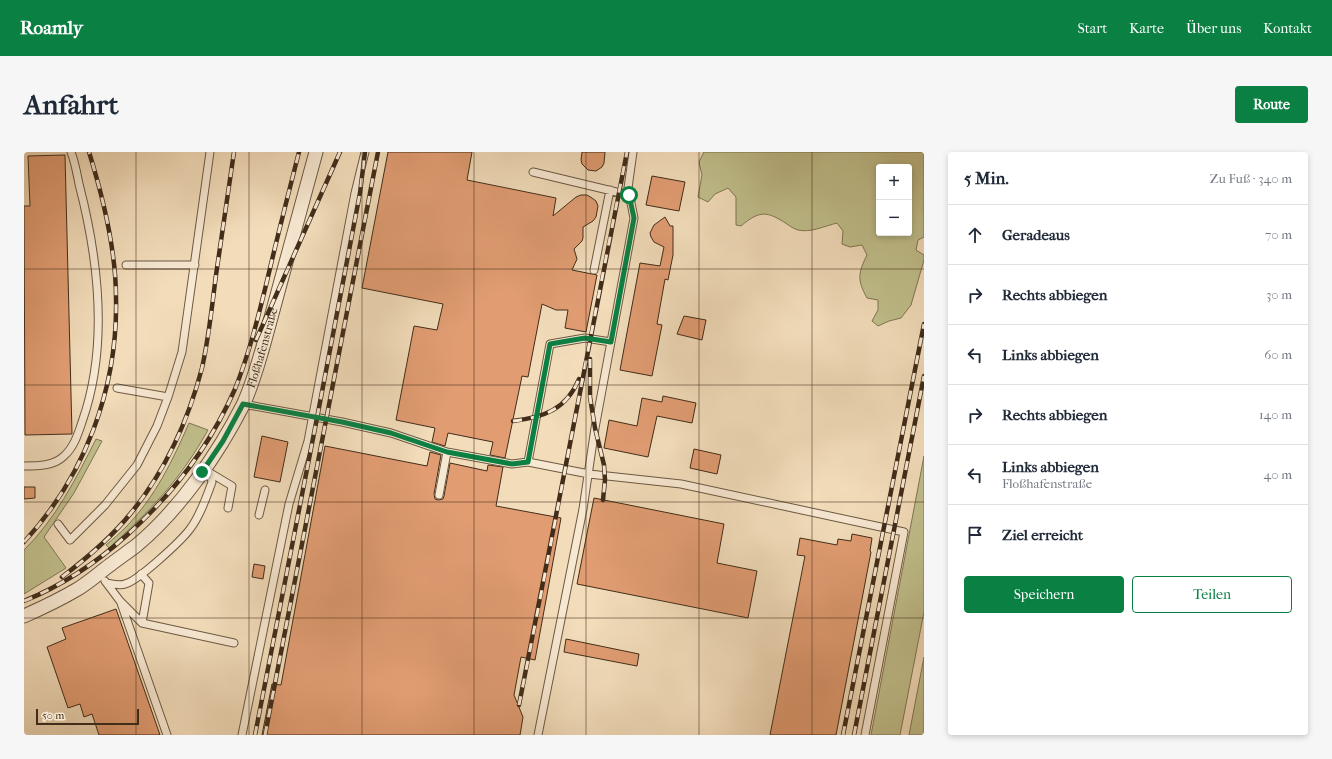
<!DOCTYPE html>
<html lang="de">
<meta charset="utf-8">
<style>
body{margin:0;font-family:"IM FELL French Canon",serif;background:#f6f6f7;color:#1f2937}
.controls{position:absolute;right:12px;top:12px;display:grid;overflow:hidden;border-radius:4px;box-shadow:0 2px 6px #0003}
.controls button{width:36px;height:36px;display:grid;place-items:center;padding:0;border:0;border-bottom:1px solid #e0e1e3;background:#fff;color:#1f2937;font:20px sans-serif}
.scale{position:absolute;left:12px;bottom:10px;width:103px;box-sizing:border-box;padding-left:4px;border:2px solid #412d1a;border-top:0;font-size:11px;line-height:14px;white-space:nowrap;color:#412d1a;-webkit-text-stroke:3px #f7e8d2;paint-order:stroke}
.stop{position:absolute;width:12px;height:12px;margin:-9px;border:3px solid #0b8043;border-radius:50%;background:#fff}
.stop.end{background:#0b8043;border-color:#fff;box-shadow:0 1px 4px #0008}
.list{margin:0;padding:0;list-style:none}
h2{display:flex;justify-content:space-between;align-items:center;height:52px;margin:0;padding:0 16px;font-size:17px}
h2 small{font-size:13px;font-weight:400;color:#747a83}
.list li{display:grid;grid-template-columns:26px 1fr auto;gap:12px;align-items:center;box-sizing:border-box;height:60px;padding:0 16px;border-top:1px solid #e0e1e3}
.list b{display:block;font-size:15px;white-space:nowrap}
.list p{margin:0;font-size:13px;white-space:nowrap;color:#747a83}
.list em{font-size:13px;font-style:normal;color:#747a83}
.actions{display:flex;gap:8px;padding:12px 16px}
.actions a{flex:1;padding:9px 0;border:1px solid #0b8043;border-radius:4px;text-align:center;font-size:14px;color:#0b8043}
.actions .main{background:#0b8043;color:#fff}
.icon{flex:none;width:22px;height:22px;fill:none;stroke:currentColor;stroke-width:2;stroke-linecap:round;stroke-linejoin:round}
.map{position:relative;flex:none;width:900px;height:583px;overflow:hidden;border-radius:4px}
header{display:flex;align-items:center;gap:24px;box-sizing:border-box;height:56px;padding:0 20px;background:#0b8043;color:#fff}
header strong{font-size:19px}
nav{display:flex;gap:22px;margin-inline-start:auto;font-size:14px}
.intro{display:flex;align-items:center;justify-content:space-between;box-sizing:border-box;height:96px;padding:0 24px}
h1{margin:0;font-size:28px}
.button{padding:10px 18px;border-radius:4px;background:#0b8043;color:#fff;font-size:14px;font-weight:700}
main{display:flex;gap:24px;padding:0 24px}
aside{flex:1;background:#fff;border-radius:4px;box-shadow:0 2px 6px #0003}
.map>svg:first-child{display:block}
.green{fill:#c0bf8c;stroke:#807653;fill-rule:evenodd}
.building{fill:#e19c72;stroke:#412d1a}
.lines{fill:none;stroke-linecap:round;stroke-linejoin:round}
.lane-casing{stroke:#6d5942;stroke-width:9}
.street-casing{stroke:#6d5942;stroke-width:15}
.lane{stroke:#f7e8d2;stroke-width:7}
.street{stroke:#f7e8d2;stroke-width:13}
.rail-casing{stroke:#412d1a;stroke-width:4.5}
.rail{stroke:#f7e8d2;stroke-width:3;stroke-dasharray:9;stroke-linecap:butt}
.route{stroke:#0b8043;stroke-width:5}
.grid{fill:none;stroke:#412d1a;stroke-width:1;stroke-opacity:0.55}
.labels{text-anchor:middle;stroke-width:3;stroke-linejoin:round;paint-order:stroke}
.street-label{font-size:12px;fill:#412d1a;stroke:#f7e8d2}
</style>
<header>
<strong>Roamly</strong>
<nav><a>Start</a><a>Karte</a><a>Über uns</a><a>Kontakt</a></nav>
</header>
<div class="intro"><h1>Anfahrt</h1><a class="button">Route</a></div>
<main>
<div class="map">
<svg width="900" height="583" viewBox="0 0 900 583">
<rect width="100%" height="100%" fill="#f2dcba"/>
<filter id="stains"><feTurbulence type="fractalNoise" baseFrequency=".005" numOctaves="4"/><feColorMatrix values="0 0 0 0 .2 0 0 0 0 .09 0 0 0 0 .02 0 0 0 .5 -.17"/></filter>
<radialGradient id="worn" r=".72"><stop offset=".6" stop-color="#630" stop-opacity="0"/><stop offset="1" stop-color="#630" stop-opacity=".3"/></radialGradient>
<!-- green -->
<path class="green" d="M 680,0 L 900,0 L 900,85 L 894,88 L 892,98 L 900,103 L 900,108 L 887,153 L 877,166 L 865,169 L 854,174 L 848,169 L 854,158 L 854,148 L 843,146 C 833,128 834,121 843,103 L 838,93 L 826,95 L 818,92 L 819,79 L 813,71 C 801,74 786,81 774,78 C 770,77 766,74 763,72 C 743,59 736,58 717,74 L 712,73 L 712,45 L 704,36 L 691,42 L 684,50 L 674,45 L 678,23 L 675,10 ZM 855,15 L 885,15 L 885,81 L 855,81 Z
M 165,271 L 184,278 C 157,327 126,359 85,396 L 82,393 C 89,387 96,381 103,374 C 131,345 149,308 165,271 Z
M 72,287 L 78,289 L 50,341 L 20,385 L 42,416 L 0,442 L 0,398 C 31,368 53,325 72,287 Z
M 900,304 L 900,460 L 876,583 L 847,583 Z
M 900,505 L 900,583 L 885,583 Z"/>
<!-- building -->
<path class="building" d="M 364,0 L 448,0 L 443,28 L 532,46 L 529,64 L 552,45 L 557,43 L 563,43 L 568,46 L 572,49 L 574,54 L 572,65 L 569,69 L 559,75 L 559,86 L 558,89 L 550,97 L 553,107 L 548,118 L 573,123 L 562,180 L 541,176 L 544,158 L 532,158 L 518,152 L 504,225 L 498,224 L 481,306 L 466,303 L 469,290 L 424,281 L 421,294 L 408,290 L 411,276 L 372,268 L 390,174 L 413,178 L 419,152 L 338,136 Z
M 558,0 L 581,0 L 580,11 L 578,15 L 572,19 L 564,18 L 558,12 L 557,8 Z
M 41,3 L 48,282 L 1,283 L 0,54 L 6,54 L 4,4 Z
M 628,24 L 661,30 L 655,59 L 622,53 Z
M 641,65 L 646,74 L 649,74 L 649,103 L 644,128 L 641,127 L 633,172 L 638,173 L 628,224 L 596,218 L 616,111 L 636,114 L 640,95 L 630,90 L 627,85 L 626,81 L 630,73 Z
M 660,164 L 682,168 L 678,188 L 653,182 Z
M 639,244 L 672,251 L 668,271 L 633,264 L 624,305 L 580,296 L 585,268 L 613,274 L 618,246 L 638,250 Z
M 238,284 L 264,290 L 256,330 L 230,325 Z
M 301,294 L 403,314 L 406,300 L 417,303 L 410,342 L 411,347 L 414,348 L 419,347 L 420,344 L 426,311 L 463,319 L 464,313 L 479,315 L 472,354 L 537,366 L 511,508 L 497,505 L 490,543 L 499,565 L 496,583 L 238,583 L 248,532 L 257,533 Z
M 670,297 L 697,303 L 693,322 L 666,316 Z
M 0,335 L 11,335 L 11,346 L 0,347 Z
M 570,346 L 700,372 L 693,411 L 733,419 L 724,466 L 553,432 Z
M 828,382 L 848,386 L 846,399 L 847,400 L 812,583 L 746,583 L 781,404 L 773,403 L 776,386 L 813,393 L 814,387 L 827,389 Z
M 230,412 L 241,414 L 239,427 L 228,425 Z
M 92,457 L 98,474 L 136,583 L 75,583 L 68,562 L 60,565 L 56,552 L 44,556 L 23,495 L 42,487 L 38,476 Z
M 542,487 L 615,502 L 613,514 L 540,500 Z"/>
<g class="lines">
<defs>
<path id="lane" d="M 509,20 L 605,43
M 102,113 L 171,113
M 570,118 L 586,38
M 93,236 L 144,245
M 219,252 L 318,270 L 367,281 L 423,300 L 488,312 L 504,310 L 565,322 L 657,332 L 880,380 L 841,583
M 504,310 L 526,192 L 561,186 L 587,190
M 0,314 C 14,314 30,314 40,304 C 50,295 54,282 58,270 C 85,194 75,109 55,32 C 53,22 51,10 47,0
M 183,319 L 208,334 L 204,356
M 415,343 L 423,300
M 235,363 L 241,338
M 34,372 L 46,388 L 81,353 L 113,313 L 133,274 L 144,245 L 158,200 L 186,0
M 117,422 L 125,431 L 118,471
M 81,429 L 96,449 L 118,471 L 210,491
M 83,431 C 88,432 96,434 101,432 C 114,429 157,389 166,377 C 176,364 182,346 188,330 L 187,326 L 178,320
M 97,451 L 143,583
M 218,583 L 265,352 L 284,289 L 331,41 L 341,0
M 514,583 L 559,357 L 571,276 L 610,66 L 604,36 L 609,0"/>
<g id="street">
<path id="s1" d="M 0,464 C 18,456 35,448 52,438 C 64,431 75,421 86,413 C 95,406 104,400 113,393 C 156,357 194,302 219,253 C 228,234 233,215 239,195 L 292,0"/>
</g>
</defs>
<!-- lane casing -->
<use href="#lane" class="lane-casing"/>
<!-- street casing -->
<use href="#street" class="street-casing"/>
<!-- lane -->
<use href="#lane" class="lane"/>
<!-- street -->
<use href="#street" class="street"/>
<defs>
<path id="rail" d="M 232,188 L 316,0
M 566,207 L 566,245 L 571,276 L 580,313 L 581,328 L 579,348
M 489,269 C 520,265 542,258 555,227
M 0,390 C 61,324 94,236 92,146 C 92,99 79,45 65,0
M 38,425 C 63,406 87,386 107,361 C 142,318 164,269 178,216 C 185,185 188,154 192,123 C 198,82 204,41 210,0
M 0,449 C 37,434 72,411 102,384 C 148,343 186,294 211,237 C 225,202 234,166 243,129 C 253,86 264,43 275,0
M 495,553 C 532,369 566,184 603,0
M 231,583 L 293,266 L 336,41 L 341,0
M 241,583 L 354,0
M 819,583 L 900,172
M 830,583 L 900,224"/>
</defs>
<!-- rail casing -->
<use href="#rail" class="rail-casing"/>
<!-- rail -->
<use href="#rail" class="rail"/>
</g>
<g class="lines">
<!-- route -->
<path class="route" d="M 178,320 L 199,289 L 219,252 L 318,270 L 367,281 L 423,300 L 488,312 L 504,310 L 526,192 L 561,186 L 587,190 L 610,66 L 605,43"/>
</g>
<!-- grid -->
<path class="grid" d="M 112,0 L 112,583M 225,0 L 225,583M 338,0 L 338,583M 450,0 L 450,583M 562,0 L 562,583M 675,0 L 675,583M 788,0 L 788,583M 0,117 L 900,117M 0,233 L 900,233M 0,350 L 900,350M 0,466 L 900,466"/>
<g class="labels">
<!-- street labels -->
<g class="street-label">
<text dy="4" stroke="none"><textPath href="#s1" startOffset="371">Floßhafenstraße</textPath></text>
</g>
</g>
<rect width="100%" height="100%" filter="url(#stains)"/>
<rect width="100%" height="100%" fill="url(#worn)"/>
</svg>
<div class="controls">
<button>+</button>
<button>−</button>
</div>
<div class="scale">50 m</div>
<div class="stop" style="left:605px;top:43px"></div>
<div class="stop end" style="left:178px;top:320px"></div>
</div>
<aside>
<h2>5 Min.<small>Zu Fuß · 340 m</small></h2>
<ul class="list">
<li><svg class="icon" aria-label="ahead" viewBox="0 0 24 24"><path d="M12 20V5M6 11l6-6 6 6"/></svg><div><b>Geradeaus</b></div><em>70 m</em></li>
<li><svg class="icon" aria-label="right" viewBox="0 0 24 24"><path d="M7 20v-9h11M14 6l5 5-5 5"/></svg><div><b>Rechts abbiegen</b></div><em>30 m</em></li>
<li><svg class="icon" aria-label="left" viewBox="0 0 24 24"><path d="M17 20v-9H6M10 6l-5 5 5 5"/></svg><div><b>Links abbiegen</b></div><em>60 m</em></li>
<li><svg class="icon" aria-label="right" viewBox="0 0 24 24"><path d="M7 20v-9h11M14 6l5 5-5 5"/></svg><div><b>Rechts abbiegen</b></div><em>140 m</em></li>
<li><svg class="icon" aria-label="left" viewBox="0 0 24 24"><path d="M17 20v-9H6M10 6l-5 5 5 5"/></svg><div><b>Links abbiegen</b><p>Floßhafenstraße</p></div><em>40 m</em></li>
<li><svg class="icon" aria-label="arrive" viewBox="0 0 24 24"><path d="M6 21V4h12l-3 4 3 4H6"/></svg><div><b>Ziel erreicht</b></div></li>
</ul>
<div class="actions"><a class="main">Speichern</a><a>Teilen</a></div>
</aside>
</main>
